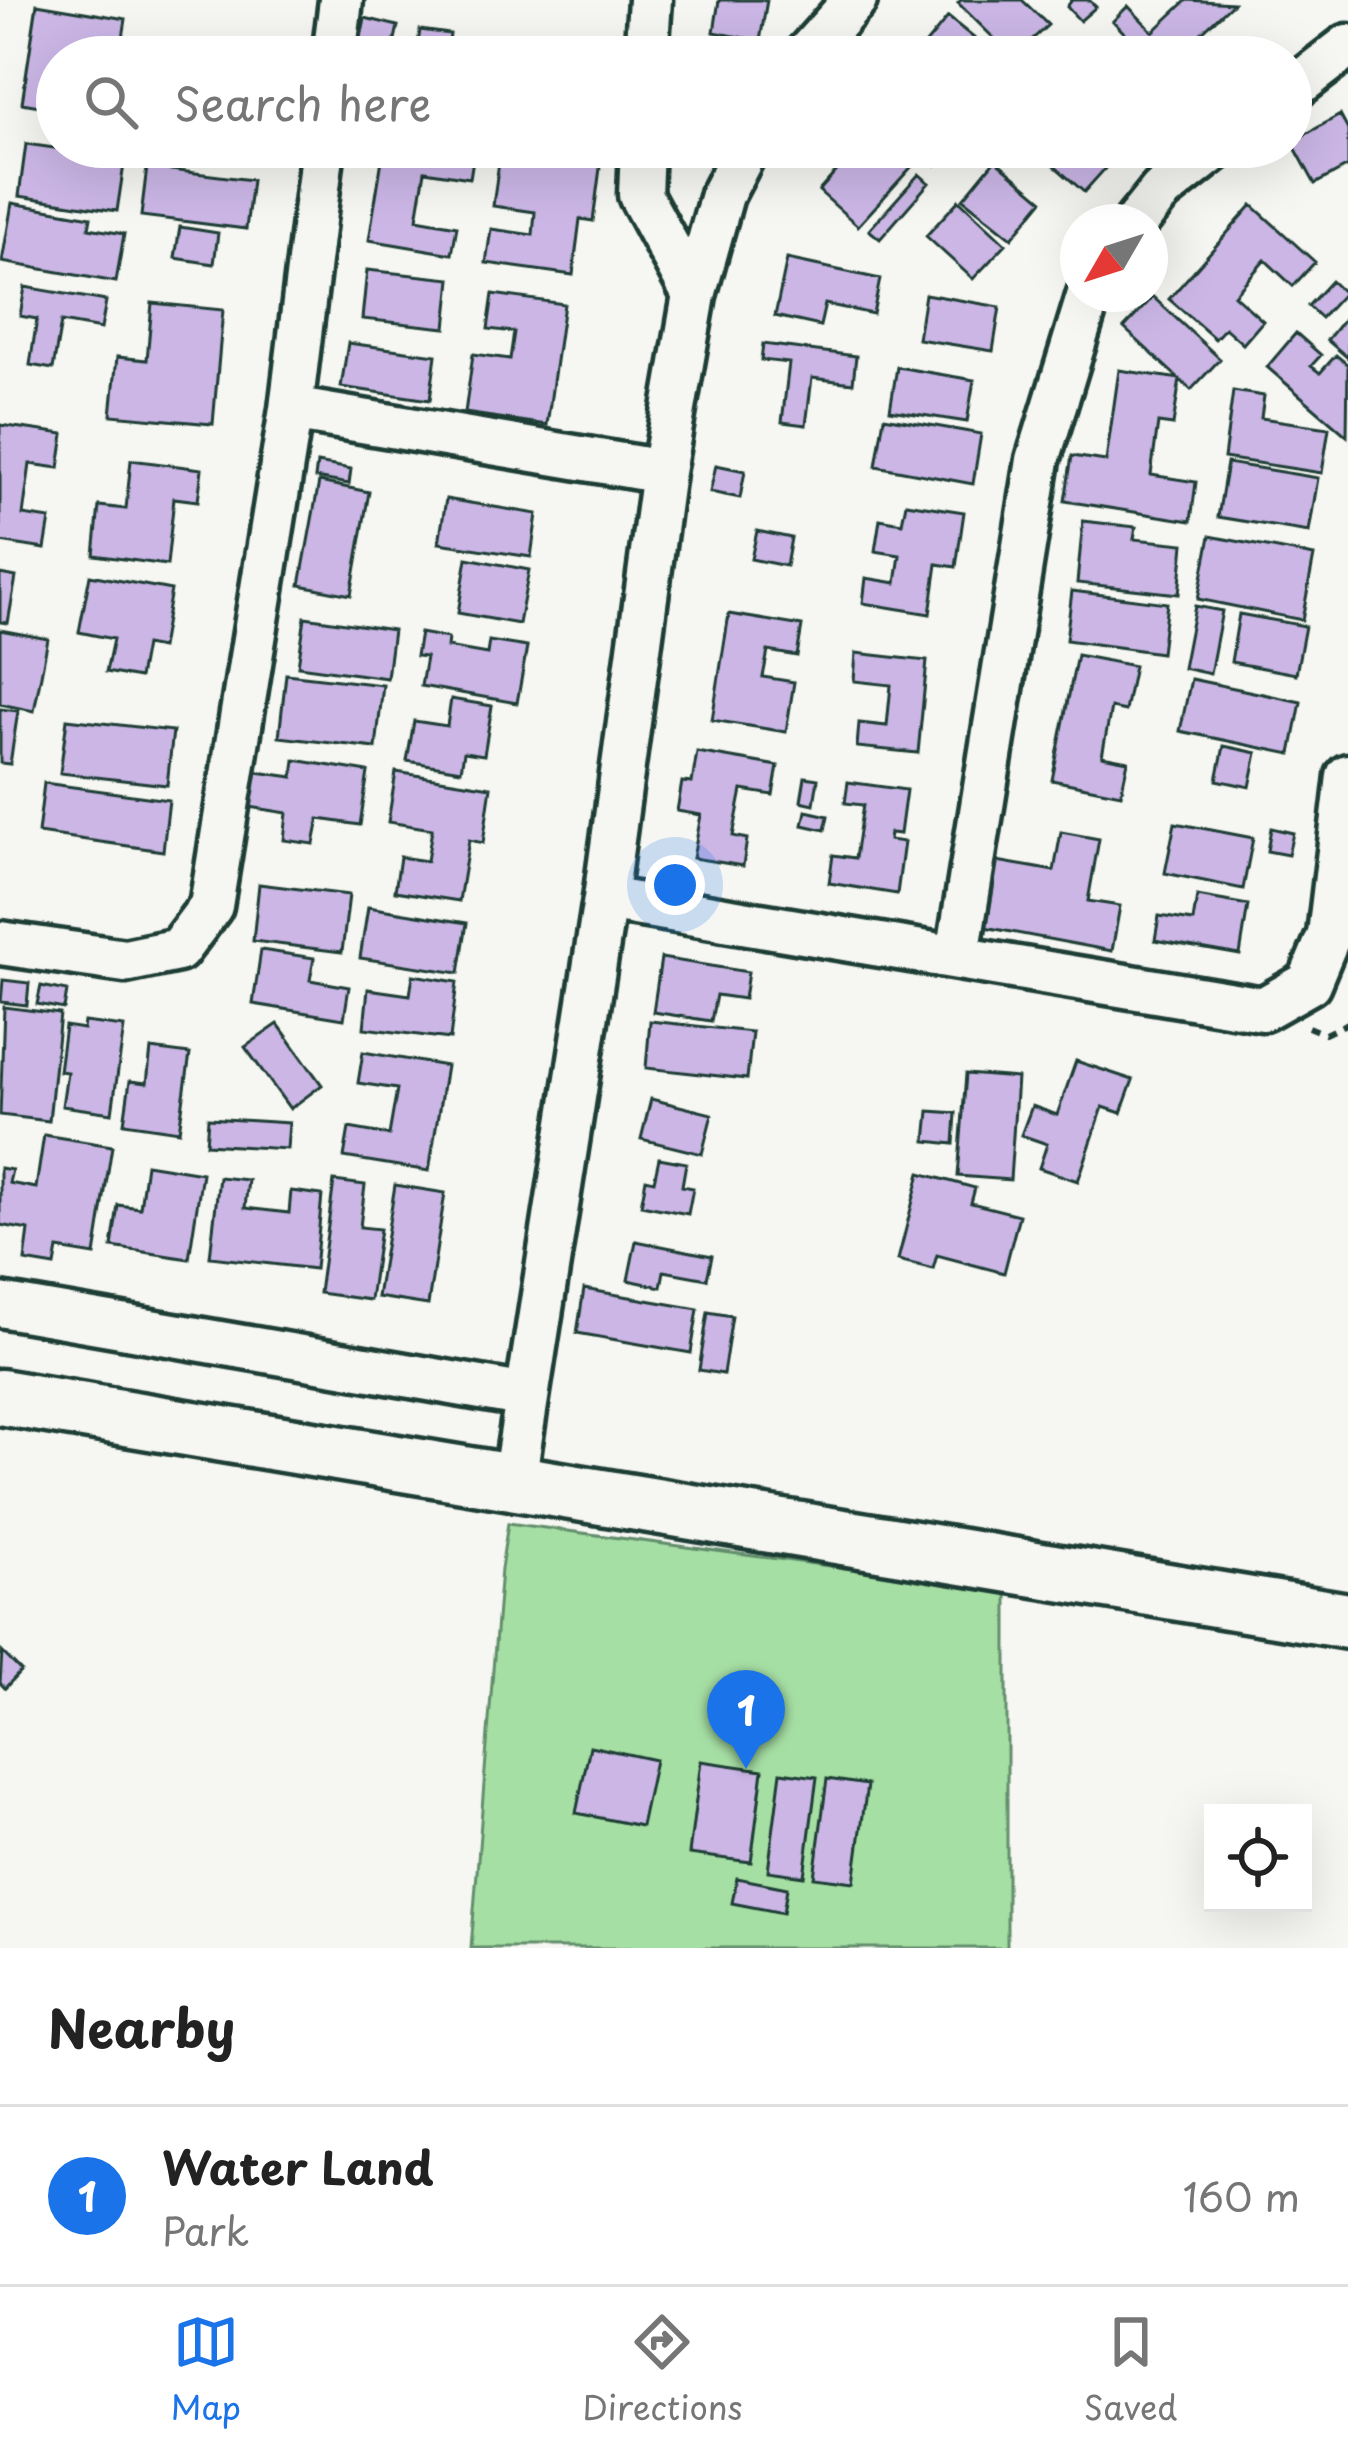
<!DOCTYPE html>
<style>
body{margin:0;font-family:"Playpen Sans",sans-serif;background:#f6f6f6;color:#222}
.controls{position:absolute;right:36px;bottom:36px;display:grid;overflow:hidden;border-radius:0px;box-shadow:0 12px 48px #0002}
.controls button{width:108px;height:108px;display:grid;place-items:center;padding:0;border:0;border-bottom:3px solid #e0e0e0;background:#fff;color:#222;font:60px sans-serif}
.compass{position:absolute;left:1060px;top:204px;width:108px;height:108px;border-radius:50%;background:#fff;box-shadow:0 12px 48px #0002;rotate:231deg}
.you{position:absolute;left:675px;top:885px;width:42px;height:42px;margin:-30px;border:9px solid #fff;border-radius:50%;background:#1a73e8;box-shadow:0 0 0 18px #1a73e833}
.badge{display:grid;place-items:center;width:78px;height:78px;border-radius:50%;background:#1a73e8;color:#fff;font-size:39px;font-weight:700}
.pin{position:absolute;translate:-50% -99px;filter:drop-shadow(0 3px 6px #0008)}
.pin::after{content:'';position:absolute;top:63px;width:42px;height:36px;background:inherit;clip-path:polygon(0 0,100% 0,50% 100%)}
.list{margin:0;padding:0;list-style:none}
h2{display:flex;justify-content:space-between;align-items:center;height:156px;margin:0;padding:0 48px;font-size:51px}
h2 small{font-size:39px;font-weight:400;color:#767676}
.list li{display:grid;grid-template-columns:78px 1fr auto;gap:36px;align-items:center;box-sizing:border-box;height:180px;padding:0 48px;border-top:3px solid #e0e0e0}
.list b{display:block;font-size:45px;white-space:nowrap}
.list p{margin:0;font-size:39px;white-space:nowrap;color:#767676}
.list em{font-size:39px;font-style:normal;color:#767676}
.icon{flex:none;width:66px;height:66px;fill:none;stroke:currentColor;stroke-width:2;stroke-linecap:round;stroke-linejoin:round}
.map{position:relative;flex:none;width:1348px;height:1948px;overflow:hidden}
.search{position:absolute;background:#fff;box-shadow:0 12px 48px #0002;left:36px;right:36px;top:36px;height:132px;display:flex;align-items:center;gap:30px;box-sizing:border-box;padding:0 42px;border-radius:66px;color:#767676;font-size:45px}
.sheet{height:336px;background:#fff}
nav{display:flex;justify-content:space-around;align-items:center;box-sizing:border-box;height:168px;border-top:3px solid #e0e0e0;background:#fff;font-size:33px;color:#767676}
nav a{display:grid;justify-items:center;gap:6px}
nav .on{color:#1a73e8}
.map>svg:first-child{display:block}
.green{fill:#a6dfa4;stroke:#628e6c;stroke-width:3}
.building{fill:#cbb6e6;stroke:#1f3d34;stroke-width:3}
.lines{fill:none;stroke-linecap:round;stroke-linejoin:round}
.minor-casing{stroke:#1f3d34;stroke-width:51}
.tertiary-casing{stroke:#1f3d34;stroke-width:63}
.path{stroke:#1f3d34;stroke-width:6;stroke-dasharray:9 9;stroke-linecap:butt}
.minor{stroke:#f6f6f2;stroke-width:42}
.tertiary{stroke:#f6f6f2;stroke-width:54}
</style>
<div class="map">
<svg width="1348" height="1948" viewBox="0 0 1348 1948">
<rect width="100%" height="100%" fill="#f6f6f2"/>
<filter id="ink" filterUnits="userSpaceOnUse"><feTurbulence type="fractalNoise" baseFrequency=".00833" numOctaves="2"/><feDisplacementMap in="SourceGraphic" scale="24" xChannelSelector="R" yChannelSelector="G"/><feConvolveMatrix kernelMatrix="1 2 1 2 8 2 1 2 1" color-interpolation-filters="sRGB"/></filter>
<g filter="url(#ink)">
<!-- green -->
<path class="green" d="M 508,1523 L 1007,1590 L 1007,1948 L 471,1948 L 501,1569 Z"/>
<!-- building -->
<path class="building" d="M 719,0 L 767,0 L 760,41 L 714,32 Z
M 961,0 L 1022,0 L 1048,25 L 1013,57 L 958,3 Z
M 1089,0 L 1096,7 L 1080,21 L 1067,7 L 1072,0 Z
M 1187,0 L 1233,3 L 1198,36 L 1210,48 L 1200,57 L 1147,57 L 1113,21 L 1128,6 L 1153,32 Z
M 37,4 L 126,19 L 120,57 L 57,57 L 57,109 L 22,103 Z
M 948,17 L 997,57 L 916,56 Z
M 365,18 L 398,26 L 391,57 L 357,57 Z
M 420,30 L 450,34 L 447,57 L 416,57 Z
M 1340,115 L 1348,130 L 1348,166 L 1315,184 L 1292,142 Z
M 26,144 L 125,158 L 117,211 L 19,196 Z
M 160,147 L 240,147 L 240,153 Z
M 384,147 L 475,147 L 470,178 L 425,171 L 417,219 L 457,226 L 452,254 L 369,240 Z
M 501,147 L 559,147 L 602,153 L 593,221 L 580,219 L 573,275 L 486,263 L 491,229 L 533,235 L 535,212 L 493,206 Z
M 858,147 L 895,147 L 914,164 L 858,226 L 819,191 Z
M 915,147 L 952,147 L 936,165 Z
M 1033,147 L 1112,147 L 1119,153 L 1084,192 Z
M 995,160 L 1043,200 L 1012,238 L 963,199 Z
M 147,167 L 252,180 L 246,229 L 141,216 Z
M 919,174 L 929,183 L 880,239 L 869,230 Z
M 959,200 L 1006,244 L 973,279 L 926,236 Z
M 12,203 L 91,217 L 89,228 L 124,234 L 116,282 L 2,262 Z
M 1252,205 L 1315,262 L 1293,286 L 1265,260 L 1234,295 L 1263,321 L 1243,344 L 1225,328 L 1215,339 L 1169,299 Z
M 180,227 L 218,233 L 214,264 L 175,258 Z
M 787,259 L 880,279 L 873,314 L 825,304 L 820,326 L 775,316 Z
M 367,270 L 451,279 L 446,328 L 362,319 Z
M 1331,281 L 1344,293 L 1321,318 L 1308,306 Z
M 25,287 L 106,301 L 101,329 L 61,322 L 53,369 L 30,365 L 37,319 L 20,316 Z
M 493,294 L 564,304 L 547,425 L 465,413 L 473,354 L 510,359 L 514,332 L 488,329 Z
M 925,294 L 1000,307 L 993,351 L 918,339 Z
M 1153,297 L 1220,359 L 1191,390 L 1124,328 Z
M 152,303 L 223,310 L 213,424 L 111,415 L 117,357 L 147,360 Z
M 1348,314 L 1348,358 L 1327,340 Z
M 1296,333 L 1321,355 L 1311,366 L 1320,373 L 1336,355 L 1348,365 L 1347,436 L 1267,367 Z
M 348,343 L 436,355 L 430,400 L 341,387 Z
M 763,344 L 856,356 L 853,383 L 812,378 L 806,425 L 782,422 L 789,363 L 761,360 Z
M 897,367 L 974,380 L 967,422 L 890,410 Z
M 1119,370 L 1180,379 L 1173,425 L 1158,423 L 1151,475 L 1196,482 L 1191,521 L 1065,501 L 1072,456 L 1106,461 Z
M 1233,391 L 1264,396 L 1261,418 L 1329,428 L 1322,473 L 1224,458 Z
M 884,417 L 981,434 L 973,484 L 876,466 Z
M 0,425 L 64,434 L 59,468 L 30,464 L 23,515 L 50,519 L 45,549 L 0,542 Z
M 131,460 L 202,469 L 198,501 L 174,498 L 167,565 L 94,555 L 99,506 L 126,509 Z
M 317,463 L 351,469 L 349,484 L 315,478 Z
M 1227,463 L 1318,478 L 1309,532 L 1218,517 Z
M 716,465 L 745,471 L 740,498 L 710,492 Z
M 319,482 L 369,492 L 351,595 L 300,585 Z
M 446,499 L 537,514 L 531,557 L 439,543 Z
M 906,503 L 964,512 L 956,567 L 937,564 L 930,614 L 863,603 L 866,578 L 896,583 L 900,555 L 875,551 L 880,519 L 902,523 Z
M 1083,521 L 1136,527 L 1134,539 L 1184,544 L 1179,594 L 1077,583 Z
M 757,531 L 791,538 L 786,566 L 751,559 Z
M 1210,536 L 1314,556 L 1302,620 L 1198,599 Z
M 467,558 L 529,570 L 519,624 L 458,613 Z
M 0,574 L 16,577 L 8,623 L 0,622 Z
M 90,575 L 171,590 L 161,648 L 145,645 L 139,678 L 106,672 L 113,639 L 79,632 Z
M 1072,591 L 1167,603 L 1161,653 L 1066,640 Z
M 1195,606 L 1222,611 L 1210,674 L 1183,668 Z
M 729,614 L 802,626 L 797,656 L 768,651 L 763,677 L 794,682 L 786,732 L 712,720 Z
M 1239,614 L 1305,626 L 1296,674 L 1231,662 Z
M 305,617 L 393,630 L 387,678 L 298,666 Z
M 0,630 L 48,639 L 34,711 L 0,704 Z
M 420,633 L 448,638 L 447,647 L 487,654 L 489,641 L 527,647 L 517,703 L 421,686 L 426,657 L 416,656 Z
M 856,653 L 927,661 L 918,753 L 857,747 L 859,723 L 887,726 L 891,685 L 854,681 Z
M 1077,655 L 1134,666 L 1125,711 L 1111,708 L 1102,756 L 1128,761 L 1121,794 L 1052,780 Z
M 286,674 L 383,685 L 376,748 L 279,737 Z
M 1191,679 L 1301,702 L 1291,754 L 1180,731 Z
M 451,699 L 492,706 L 484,755 L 464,752 L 461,770 L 407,761 L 414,721 L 447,726 Z
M 0,709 L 18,711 L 10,764 L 0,763 Z
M 67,719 L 173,731 L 167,785 L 60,773 Z
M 1224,746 L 1257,753 L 1250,787 L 1217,780 Z
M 697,752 L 778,766 L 773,795 L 742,790 L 733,836 L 747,839 L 743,866 L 693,858 L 701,815 L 677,811 L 682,782 L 692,783 Z
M 295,760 L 368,772 L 360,825 L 319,819 L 314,844 L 284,840 L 287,813 L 237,805 L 242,770 L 293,777 Z
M 396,772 L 491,787 L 483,843 L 469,840 L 459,901 L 395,891 L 400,857 L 427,861 L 432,829 L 388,822 Z
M 805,777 L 818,779 L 814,804 L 801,801 Z
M 848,782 L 906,790 L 900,834 L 890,833 L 889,840 L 904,842 L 897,894 L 829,883 L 833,855 L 855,858 L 863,805 L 845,803 Z
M 44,783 L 169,800 L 163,851 L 38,833 Z
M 806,811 L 828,816 L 825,830 L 803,825 Z
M 1175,823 L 1253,838 L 1243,889 L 1165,873 Z
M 1271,828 L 1293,833 L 1288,855 L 1267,851 Z
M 1061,832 L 1099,839 L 1088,901 L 1120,906 L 1112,951 L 985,927 L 997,861 L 1054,871 Z
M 259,884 L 349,895 L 342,952 L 253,941 Z
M 1197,896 L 1248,905 L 1240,955 L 1155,940 L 1159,916 L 1193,921 Z
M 368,907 L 467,923 L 459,973 L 360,958 Z
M 261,950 L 314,958 L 310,980 L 349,987 L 344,1019 L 253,1004 Z
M 661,958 L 748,972 L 744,999 L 716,995 L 711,1021 L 653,1012 Z
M 413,975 L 457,982 L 450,1039 L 364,1028 L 368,989 L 410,995 Z
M 3,980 L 29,983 L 27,1005 L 1,1002 Z
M 41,986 L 67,991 L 64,1009 L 37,1004 Z
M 4,1007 L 60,1014 L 49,1121 L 0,1115 Z
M 650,1021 L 752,1032 L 747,1079 L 646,1068 Z
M 84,1022 L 124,1027 L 112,1113 L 62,1106 L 67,1072 L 59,1071 L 65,1026 L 83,1029 Z
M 278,1024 L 322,1085 L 290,1109 L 245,1047 Z
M 151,1049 L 190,1054 L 179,1131 L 124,1123 L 130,1081 L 147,1083 Z
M 363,1052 L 446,1066 L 429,1171 L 344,1157 L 349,1128 L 389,1135 L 397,1089 L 358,1083 Z
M 1076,1061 L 1133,1080 L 1121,1113 L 1103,1107 L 1078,1181 L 1039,1168 L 1047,1144 L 1021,1135 L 1032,1106 L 1057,1115 Z
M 966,1074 L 1017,1078 L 1010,1180 L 958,1176 Z
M 651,1099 L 712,1114 L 702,1154 L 641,1139 Z
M 929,1111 L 956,1113 L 954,1144 L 926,1141 Z
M 208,1118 L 289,1123 L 287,1149 L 206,1144 Z
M 44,1135 L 112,1146 L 95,1255 L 58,1249 L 55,1266 L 25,1261 L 29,1230 L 0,1225 L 0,1168 L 12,1170 L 9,1183 L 36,1188 Z
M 659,1158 L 686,1163 L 682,1186 L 693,1188 L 688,1214 L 641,1205 L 646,1179 L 654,1181 Z
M 146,1164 L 202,1173 L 189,1259 L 112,1247 L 118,1205 L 140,1208 Z
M 920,1173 L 975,1188 L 971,1203 L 1019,1215 L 1004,1273 L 937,1255 L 933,1269 L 898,1260 Z
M 219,1177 L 248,1180 L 245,1208 L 289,1213 L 291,1191 L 322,1195 L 315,1269 L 210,1257 Z
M 334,1181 L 365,1185 L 360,1227 L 380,1229 L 370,1300 L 319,1293 Z
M 395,1185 L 445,1193 L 428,1305 L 377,1297 Z
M 636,1241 L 712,1256 L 707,1279 L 664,1271 L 661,1287 L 628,1280 Z
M 584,1289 L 698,1309 L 691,1353 L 577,1333 Z
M 708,1312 L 732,1316 L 723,1374 L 699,1370 Z
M 2,1652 L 21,1671 L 5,1688 L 0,1683 Z
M 590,1746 L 655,1760 L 641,1826 L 576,1813 Z
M 701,1761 L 763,1770 L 751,1862 L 689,1854 Z
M 781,1772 L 817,1777 L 804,1876 L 768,1871 Z
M 827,1779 L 867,1785 L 854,1882 L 814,1877 Z
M 737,1878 L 787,1888 L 783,1913 L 732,1903 Z"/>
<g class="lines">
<defs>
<path id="minor" d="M 334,57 L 341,0
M 646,57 L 650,0
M 804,57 L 855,0
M 1291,90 L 1348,46
M 642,147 L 640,195 L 694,295
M 1136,222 L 1161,191 L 1217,147
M 291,409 L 663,472
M 605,899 L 1263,1009 L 1309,983 L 1329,935 L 1348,776
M 0,943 L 125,961 L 178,950 L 211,906 L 291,409 L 323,147
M 958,955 L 1038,460 L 1089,294
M 0,1305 L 527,1396
M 514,1481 L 605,899 L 663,472 L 694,295 L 722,195 L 747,147"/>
<path id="tertiary" d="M 0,1397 L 1348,1621"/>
</defs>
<!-- minor casing -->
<use href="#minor" class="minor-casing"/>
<!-- tertiary casing -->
<use href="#tertiary" class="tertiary-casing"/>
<!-- path -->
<path class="path" d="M 1308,1027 L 1325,1034 L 1348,1023"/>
<!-- minor -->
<use href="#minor" class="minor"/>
<!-- tertiary -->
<use href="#tertiary" class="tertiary"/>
</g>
</g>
</svg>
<div class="controls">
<button><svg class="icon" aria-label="locate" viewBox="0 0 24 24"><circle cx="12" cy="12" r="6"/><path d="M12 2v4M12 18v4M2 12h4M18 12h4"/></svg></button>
</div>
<svg class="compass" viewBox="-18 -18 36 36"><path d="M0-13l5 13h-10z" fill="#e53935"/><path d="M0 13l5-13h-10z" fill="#767676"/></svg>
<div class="you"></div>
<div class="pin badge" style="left:746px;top:1769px">1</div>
<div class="search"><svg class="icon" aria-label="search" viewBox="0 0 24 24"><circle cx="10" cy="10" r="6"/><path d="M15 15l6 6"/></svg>Search here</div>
</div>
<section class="sheet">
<h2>Nearby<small></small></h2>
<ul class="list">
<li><span class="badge">1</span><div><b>Water Land</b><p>Park</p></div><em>160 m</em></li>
</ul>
</section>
<nav>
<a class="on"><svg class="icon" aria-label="map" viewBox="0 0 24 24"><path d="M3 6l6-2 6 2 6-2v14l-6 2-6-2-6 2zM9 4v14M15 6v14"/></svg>Map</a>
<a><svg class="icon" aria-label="directions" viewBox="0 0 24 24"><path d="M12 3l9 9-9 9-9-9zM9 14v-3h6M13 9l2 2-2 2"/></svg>Directions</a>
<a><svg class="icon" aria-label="saved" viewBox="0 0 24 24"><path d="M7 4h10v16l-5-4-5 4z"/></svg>Saved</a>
</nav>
